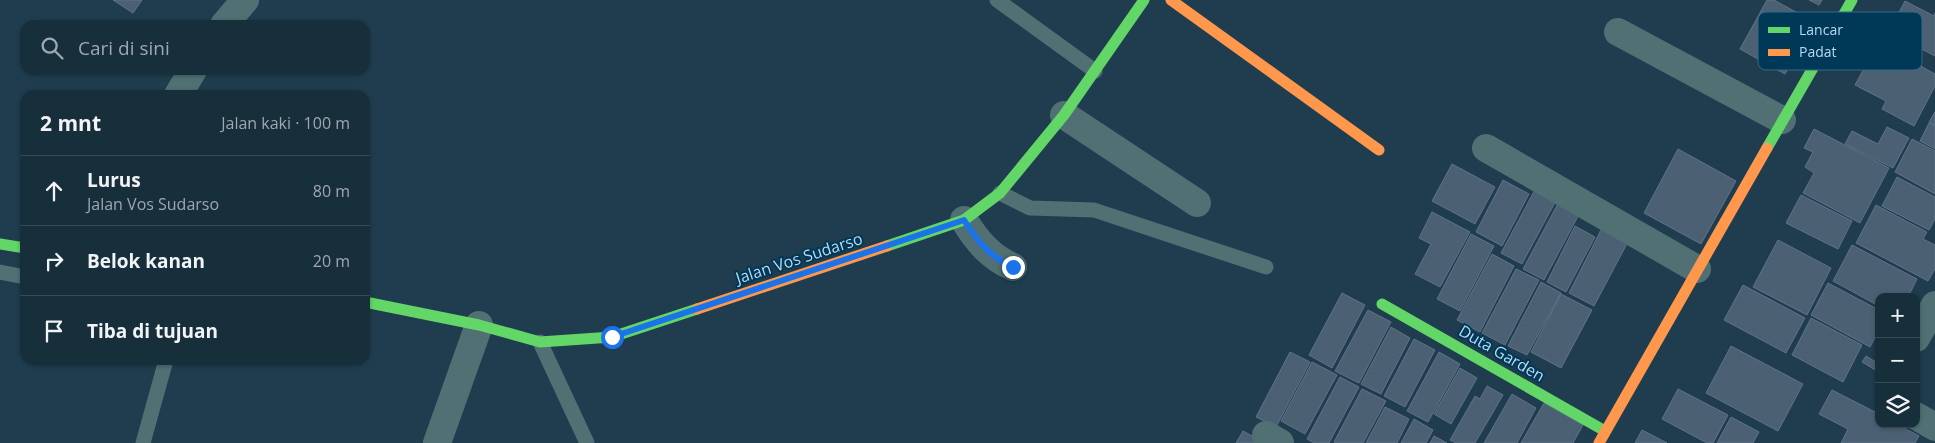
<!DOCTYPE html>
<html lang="id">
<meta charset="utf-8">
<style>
body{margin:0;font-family:"Open Sans",sans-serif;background:#203642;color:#f1f3f6}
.controls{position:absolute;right:15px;bottom:15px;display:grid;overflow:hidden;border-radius:10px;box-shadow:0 1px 4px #0004}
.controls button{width:45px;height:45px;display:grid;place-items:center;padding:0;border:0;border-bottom:1px solid #364a55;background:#172e3b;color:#f1f3f6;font:25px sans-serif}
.stop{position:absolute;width:15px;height:15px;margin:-11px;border:4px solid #1a73e8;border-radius:50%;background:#fff}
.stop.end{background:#1a73e8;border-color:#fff;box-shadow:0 1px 5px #0008}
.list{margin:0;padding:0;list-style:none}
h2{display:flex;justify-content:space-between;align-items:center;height:65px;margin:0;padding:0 20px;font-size:21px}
h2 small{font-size:16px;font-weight:400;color:#9ea8af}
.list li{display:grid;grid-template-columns:32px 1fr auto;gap:15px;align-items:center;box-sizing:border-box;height:70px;padding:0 20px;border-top:1px solid #364a55}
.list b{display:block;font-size:19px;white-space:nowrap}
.list p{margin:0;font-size:16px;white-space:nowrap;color:#9ea8af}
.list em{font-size:16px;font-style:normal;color:#9ea8af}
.icon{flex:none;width:28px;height:28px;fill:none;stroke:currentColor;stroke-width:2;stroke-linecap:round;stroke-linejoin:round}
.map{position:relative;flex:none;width:1935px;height:443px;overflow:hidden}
.search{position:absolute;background:#172e3b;box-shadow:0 1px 4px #0004;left:20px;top:20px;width:350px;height:55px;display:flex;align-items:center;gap:12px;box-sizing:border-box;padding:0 18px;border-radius:15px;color:#9ea8af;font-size:19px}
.panel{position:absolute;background:#172e3b;box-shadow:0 1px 4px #0004;left:20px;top:90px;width:350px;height:275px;border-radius:15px}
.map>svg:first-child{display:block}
.building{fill:#4c6073;stroke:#5f7387}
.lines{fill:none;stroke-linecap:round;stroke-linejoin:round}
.lane{stroke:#507073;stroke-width:15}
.street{stroke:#507073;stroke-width:28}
.fast{stroke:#63d668;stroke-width:11}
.slow{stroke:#ff974d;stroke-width:11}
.route{stroke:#1a73e8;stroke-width:6}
.labels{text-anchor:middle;stroke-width:4;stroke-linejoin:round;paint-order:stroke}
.street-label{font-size:16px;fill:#b8d9f1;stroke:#003857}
.key{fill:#003857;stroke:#376885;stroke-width:1}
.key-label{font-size:14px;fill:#b8d9f1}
</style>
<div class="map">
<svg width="1935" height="443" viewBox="0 0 1935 443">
<rect width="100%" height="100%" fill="#1f3d4f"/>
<!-- building -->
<path class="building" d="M 113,0 L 142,0 L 133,13 Z
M 1767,0 L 1774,0 L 1814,22 L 1785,74 L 1740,49 Z
M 1809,0 L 1822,0 L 1819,5 Z
M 1905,1 L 1934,16 L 1935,13 L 1935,56 L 1889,32 Z
M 1873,52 L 1910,71 L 1915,63 L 1935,74 L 1935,86 L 1914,126 L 1882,109 L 1886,101 L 1855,85 Z
M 1935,112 L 1935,125 L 1929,122 Z
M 1929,123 L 1935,126 L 1935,149 L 1920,141 Z
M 1887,127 L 1909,138 L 1893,168 L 1845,144 L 1852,131 L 1878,144 Z
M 1814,129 L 1889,168 L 1860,223 L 1803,193 L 1814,173 L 1805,167 L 1813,152 L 1804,148 Z
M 1912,139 L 1935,151 L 1935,194 L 1895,172 Z
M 1678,149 L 1736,181 L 1701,244 L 1644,213 Z
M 1452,164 L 1495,187 L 1475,224 L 1432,201 Z
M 1897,177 L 1935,197 L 1935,219 L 1929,230 L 1882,206 Z
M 1503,180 L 1529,194 L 1502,246 L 1476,232 Z
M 1538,184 L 1559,195 L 1522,264 L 1501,253 Z
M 1801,195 L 1852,221 L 1838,249 L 1786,223 Z
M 1562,196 L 1583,207 L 1544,280 L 1523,269 Z
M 1876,205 L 1927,232 L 1923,239 L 1935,245 L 1935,269 L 1928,281 L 1856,243 Z
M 1432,212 L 1470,232 L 1440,287 L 1415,274 L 1431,244 L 1419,238 Z
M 1604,224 L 1630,238 L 1594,306 L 1569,293 Z
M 1575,226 L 1595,237 L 1566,292 L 1547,282 Z
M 1471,234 L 1494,246 L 1460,311 L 1437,299 Z
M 1778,240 L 1831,268 L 1807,315 L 1753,287 Z
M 1852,245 L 1917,279 L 1908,297 L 1882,295 L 1879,297 L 1877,305 L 1833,281 Z
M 1492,254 L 1514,266 L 1480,332 L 1457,320 Z
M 1516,269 L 1539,280 L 1505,345 L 1482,333 Z
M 1541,282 L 1561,293 L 1527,355 L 1508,346 Z
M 1828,283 L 1879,310 L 1879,330 L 1870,347 L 1811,315 Z
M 1743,285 L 1805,318 L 1786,353 L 1724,320 Z
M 1342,293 L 1365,305 L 1332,368 L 1309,355 Z
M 1561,294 L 1592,310 L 1561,368 L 1531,352 Z
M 1368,310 L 1391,322 L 1359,383 L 1335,371 Z
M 1811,318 L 1862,345 L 1843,382 L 1792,355 Z
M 1391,327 L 1410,338 L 1381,394 L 1361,384 Z
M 1414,339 L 1435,350 L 1405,407 L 1384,396 Z
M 1731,346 L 1803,384 L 1778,431 L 1706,393 Z
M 1290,352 L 1310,362 L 1276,427 L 1256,417 Z
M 1439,352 L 1460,364 L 1428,422 L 1407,411 Z
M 1866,356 L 1879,364 L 1877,371 L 1862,362 Z
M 1312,362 L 1337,375 L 1305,434 L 1281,421 Z
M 1460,368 L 1477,378 L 1451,424 L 1434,414 Z
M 1340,377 L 1359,387 L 1329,443 L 1314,443 L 1307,439 Z
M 1487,386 L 1503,395 L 1475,443 L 1456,443 L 1450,440 L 1475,396 L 1480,399 Z
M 1362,389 L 1386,401 L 1363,443 L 1336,443 L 1334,442 Z
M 1678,389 L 1728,415 L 1713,443 L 1707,443 L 1662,419 Z
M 1832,390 L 1879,414 L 1879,424 L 1897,424 L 1919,436 L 1915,443 L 1841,443 L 1848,429 L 1819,414 Z
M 1512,394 L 1536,408 L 1517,443 L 1484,443 Z
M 1544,403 L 1583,425 L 1573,443 L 1521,443 Z
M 1385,407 L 1409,419 L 1397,443 L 1366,443 Z
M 1731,417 L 1759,432 L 1753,443 L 1717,443 Z
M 1414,419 L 1433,430 L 1426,443 L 1401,443 Z
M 1642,430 L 1667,443 L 1635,443 Z
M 1243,431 L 1265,443 L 1236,443 Z
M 1434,436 L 1447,443 L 1430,443 Z"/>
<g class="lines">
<!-- lane -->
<path class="lane" d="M 997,0 L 1095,71
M 1000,193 L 1030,208 L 1094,210 L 1266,267
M 0,272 L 25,277
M 540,342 L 587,443
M 143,443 L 166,360"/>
<!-- street -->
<path class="street" d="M 224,25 L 245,0
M 1618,32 L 1782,120
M 178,95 L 193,70
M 1064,115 L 1197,203
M 1486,148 L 1697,269
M 964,220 C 977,241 990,257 1013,267
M 1916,338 L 1935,305
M 1916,416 L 1935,427
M 1266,435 L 1280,443
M 437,443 L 479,325"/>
<!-- fast -->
<path class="fast" d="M 1767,148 L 1852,0
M 0,244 L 25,248
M 887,246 L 964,220 L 1000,193 L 1064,115 L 1144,0
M 365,302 L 479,325 L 540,342 L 612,337 L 697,309
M 1382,304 L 1605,431"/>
<!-- slow -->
<path class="slow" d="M 1171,0 L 1379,150
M 697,309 L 887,246
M 1599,443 L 1767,148"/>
</g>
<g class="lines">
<!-- route -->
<path class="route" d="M 612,337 L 964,220 C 977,241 990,257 1013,267"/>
</g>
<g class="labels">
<!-- street labels -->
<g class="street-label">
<text transform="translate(799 258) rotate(-18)" y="6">Jalan Vos Sudarso</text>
<text transform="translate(1502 353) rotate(30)" y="6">Duta Garden</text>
</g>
</g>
<!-- legend -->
<rect x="1758" y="12" width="164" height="58" rx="8" class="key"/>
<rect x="1768" y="27" width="22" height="6" fill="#63d668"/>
<rect x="1768" y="49" width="22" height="7" fill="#ff974d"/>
<g class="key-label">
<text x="1799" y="35">Lancar</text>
<text x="1799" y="57">Padat</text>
</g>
</svg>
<div class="controls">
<button>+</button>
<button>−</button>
<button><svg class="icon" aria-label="layers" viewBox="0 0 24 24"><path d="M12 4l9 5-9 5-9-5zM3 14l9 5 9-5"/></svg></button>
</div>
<div class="stop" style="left:612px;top:337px"></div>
<div class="stop end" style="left:1013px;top:267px"></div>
<div class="search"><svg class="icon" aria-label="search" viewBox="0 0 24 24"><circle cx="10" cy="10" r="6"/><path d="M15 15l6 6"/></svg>Cari di sini</div>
<section class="panel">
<h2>2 mnt<small>Jalan kaki · 100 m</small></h2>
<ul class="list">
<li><svg class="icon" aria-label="ahead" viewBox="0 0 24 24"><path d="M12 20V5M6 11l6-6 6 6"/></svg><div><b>Lurus</b><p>Jalan Vos Sudarso</p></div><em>80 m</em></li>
<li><svg class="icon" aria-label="right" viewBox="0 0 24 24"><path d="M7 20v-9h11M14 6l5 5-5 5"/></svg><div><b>Belok kanan</b></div><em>20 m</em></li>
<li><svg class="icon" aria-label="arrive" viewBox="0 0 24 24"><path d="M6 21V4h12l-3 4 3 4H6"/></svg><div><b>Tiba di tujuan</b></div></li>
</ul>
</section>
</div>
